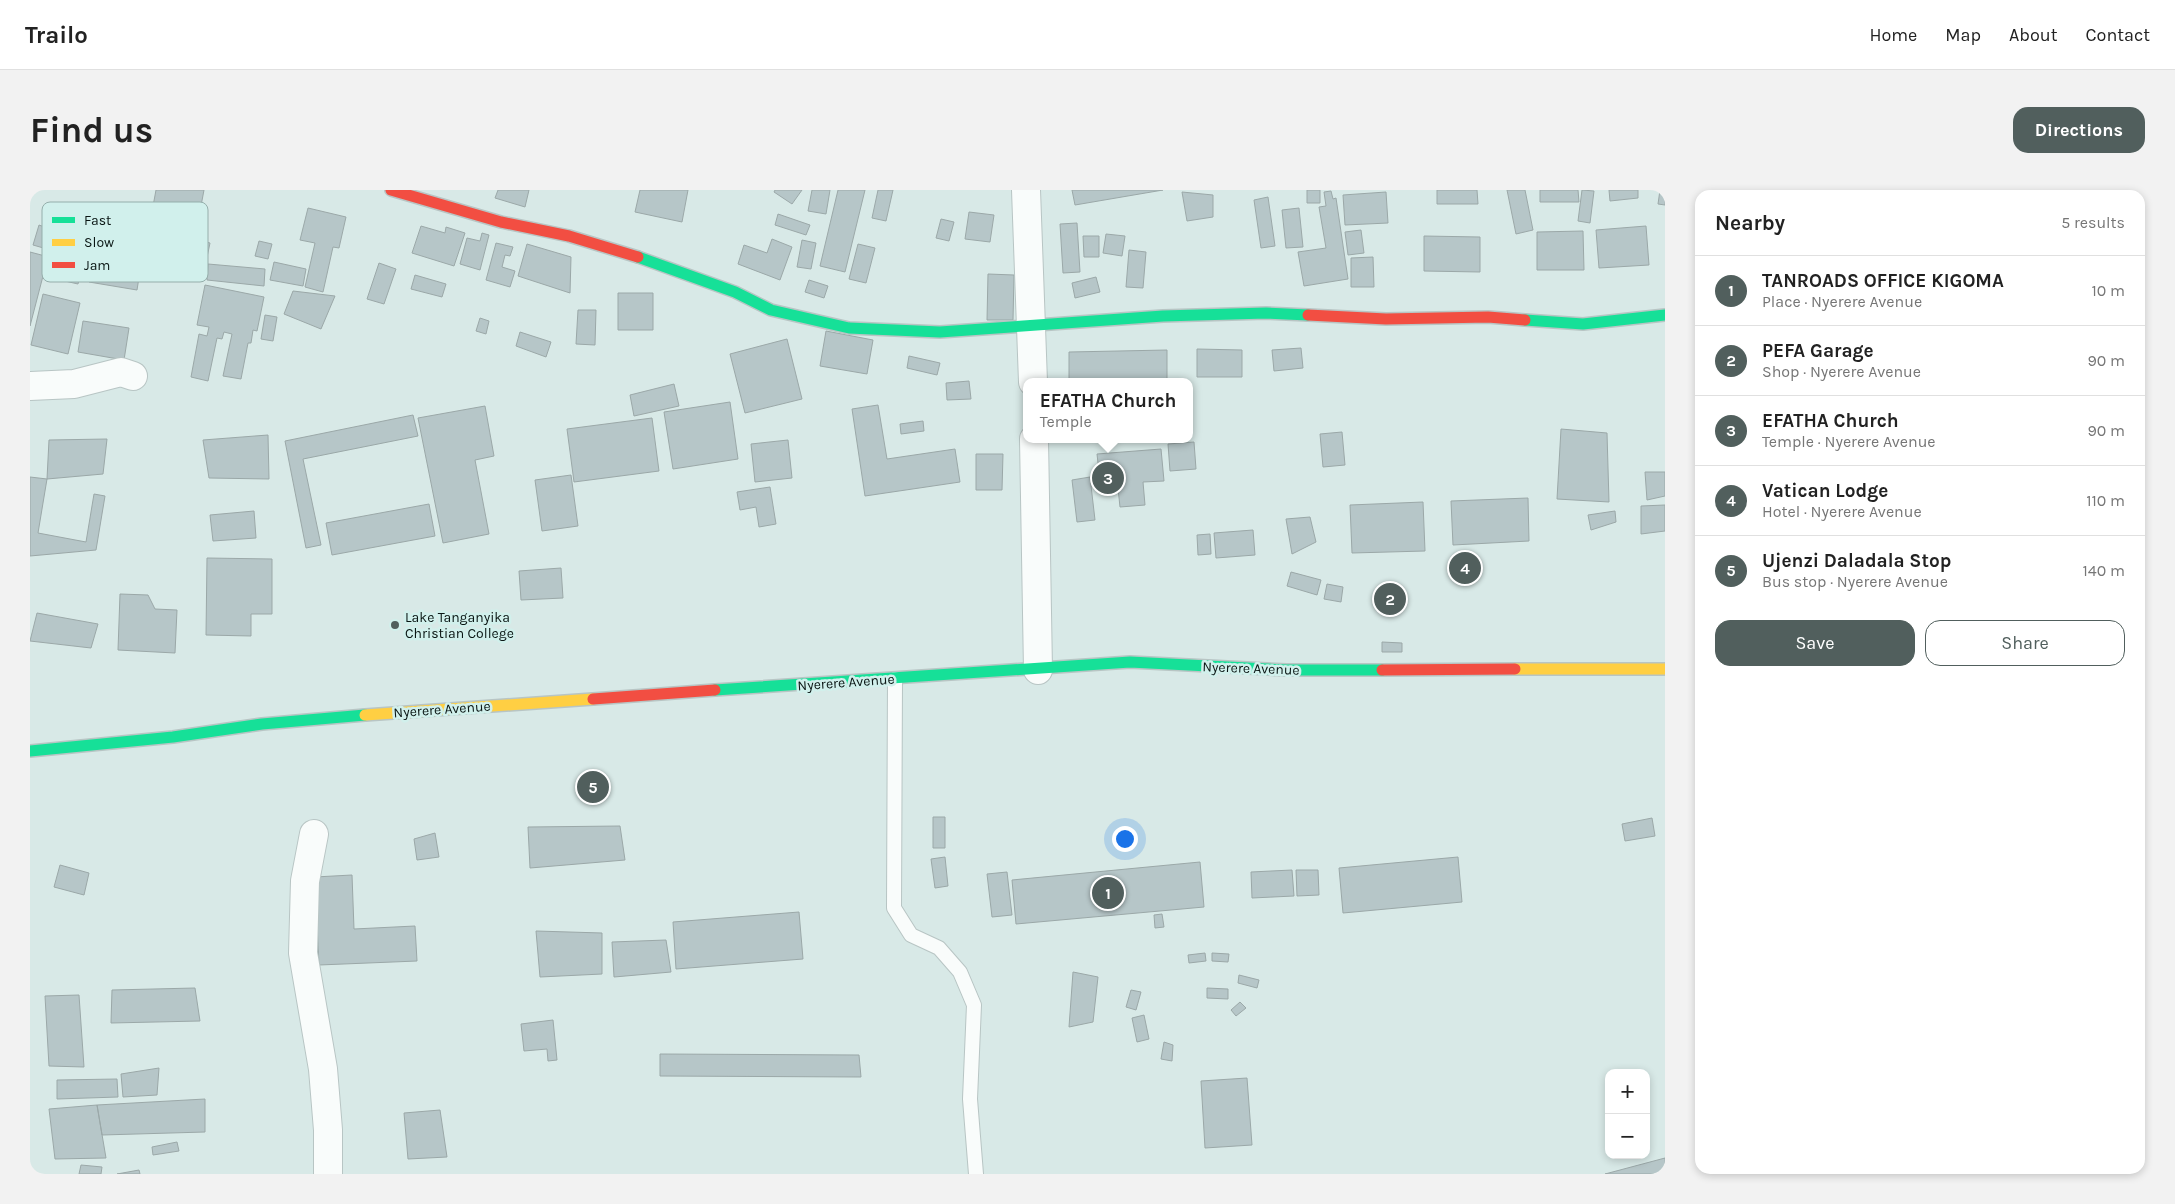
<!DOCTYPE html>
<meta charset="utf-8">
<style>
body{margin:0;font-family:Karla,sans-serif;background:#f2f2f2;color:#222}
.controls{position:absolute;right:15px;bottom:15px;display:grid;overflow:hidden;border-radius:10px;box-shadow:0 2px 8px #0003}
.controls button{width:45px;height:45px;display:grid;place-items:center;padding:0;border:0;border-bottom:1px solid #e0e0e0;background:#fff;color:#222;font:25px sans-serif}
.you{position:absolute;left:1094px;top:648px;width:18px;height:18px;margin:-12px;border:4px solid #fff;border-radius:50%;background:#1a73e8;box-shadow:0 0 0 8px #1a73e833}
.badge{display:grid;place-items:center;width:32px;height:32px;border-radius:50%;background:#515f5d;color:#fff;font-size:16px;font-weight:700}
.pin{position:absolute;translate:-50% -50%;border:2px solid #fff;box-shadow:0 1px 5px #0006}
.popup{position:absolute;left:993px;top:188px;width:170px;height:65px;box-sizing:border-box;display:grid;place-content:center;border-radius:10px;background:#fff;filter:drop-shadow(0 1px 4px #0005);font-size:16px;white-space:nowrap;color:#767676}
.popup b{font-size:19px;color:#222}
.popup::after{content:'';position:absolute;left:50%;top:100%;margin-left:-10px;border:10px solid transparent;border-top-color:#fff}
.list{margin:0;padding:0;list-style:none}
h2{display:flex;justify-content:space-between;align-items:center;height:65px;margin:0;padding:0 20px;font-size:21px}
h2 small{font-size:16px;font-weight:400;color:#767676}
.list li{display:grid;grid-template-columns:32px 1fr auto;gap:15px;align-items:center;box-sizing:border-box;height:70px;padding:0 20px;border-top:1px solid #e0e0e0}
.list b{display:block;font-size:19px;white-space:nowrap}
.list p{margin:0;font-size:16px;white-space:nowrap;color:#767676}
.list em{font-size:16px;font-style:normal;color:#767676}
.actions{display:flex;gap:10px;padding:15px 20px}
.actions a{flex:1;padding:11px 0;border:1px solid #515f5d;border-radius:15px;text-align:center;font-size:18px;color:#515f5d}
.actions .main{background:#515f5d;color:#fff}
.map{position:relative;flex:none;width:1635px;height:984px;overflow:hidden;border-radius:15px}
header{display:flex;align-items:center;gap:30px;box-sizing:border-box;height:70px;padding:0 25px;background:#fff;border-bottom:1px solid #e0e0e0}
header strong{font-size:24px}
nav{display:flex;gap:28px;margin-inline-start:auto;font-size:18px}
.intro{display:flex;align-items:center;justify-content:space-between;box-sizing:border-box;height:120px;padding:0 30px}
h1{margin:0;font-size:35px}
.button{padding:12px 22px;border-radius:15px;background:#515f5d;color:#fff;font-size:18px;font-weight:700}
main{display:flex;gap:30px;padding:0 30px}
aside{flex:1;background:#fff;border-radius:15px;box-shadow:0 2px 8px #0003}
.map>svg:first-child{display:block}
.building{fill:#b6c6c8;stroke:#9ba8a8}
.lines{fill:none;stroke-linecap:round;stroke-linejoin:round}
.lane-casing{stroke:#b8c5c4;stroke-width:16}
.street-casing{stroke:#b8c5c4;stroke-width:30}
.fast-casing{stroke:#b8c5c4;stroke-width:14}
.slow-casing{stroke:#b8c5c4;stroke-width:14}
.jam-casing{stroke:#b8c5c4;stroke-width:14}
.lane{stroke:#f9fcfb;stroke-width:14}
.street{stroke:#f9fcfb;stroke-width:28}
.fast{stroke:#16e098;stroke-width:11}
.slow{stroke:#ffcf43;stroke-width:11}
.jam{stroke:#f24e42;stroke-width:11}
.poi-dot{fill:#515f5d;stroke:#d1f0ec;stroke-width:2}
.labels{text-anchor:middle;stroke-width:5;stroke-linejoin:round;paint-order:stroke}
.poi-label{font-size:14px;fill:#091513;stroke:#d1f0ec;text-anchor:start}
.street-label{font-size:14px;fill:#091513;stroke:#d1f0ec}
.key{fill:#d1f0ec;stroke:#95aeab;stroke-width:1}
.key-label{font-size:14px;fill:#091513}
</style>
<header>
<strong>Trailo</strong>
<nav><a>Home</a><a>Map</a><a>About</a><a>Contact</a></nav>
</header>
<div class="intro"><h1>Find us</h1><a class="button">Directions</a></div>
<main>
<div class="map">
<svg width="1635" height="984" viewBox="0 0 1635 984">
<rect width="100%" height="100%" fill="#d8e9e7"/>
<!-- building -->
<path class="building" d="M 126,0 L 174,0 L 167,37 L 121,27 Z
M 468,0 L 499,0 L 495,17 L 465,8 Z
M 610,0 L 658,0 L 652,32 L 605,22 Z
M 745,0 L 772,0 L 762,14 L 744,2 Z
M 782,0 L 800,0 L 796,24 L 778,21 Z
M 808,0 L 835,0 L 815,82 L 790,76 Z
M 848,0 L 863,0 L 856,31 L 842,28 Z
M 1042,0 L 1133,0 L 1045,15 Z
M 1277,0 L 1290,0 L 1290,13 L 1277,13 Z
M 1407,0 L 1447,0 L 1448,14 L 1407,14 Z
M 1477,0 L 1495,0 L 1503,40 L 1486,44 Z
M 1510,0 L 1548,0 L 1549,12 L 1510,12 Z
M 1552,0 L 1564,1 L 1560,33 L 1548,31 Z
M 1579,0 L 1608,0 L 1608,8 L 1580,11 Z
M 1630,0 L 1635,0 L 1635,15 L 1628,14 Z
M 1301,1 L 1303,9 L 1306,8 L 1318,89 L 1274,96 L 1268,62 L 1296,58 L 1289,17 L 1296,16 L 1294,2 Z
M 1152,2 L 1183,5 L 1183,27 L 1157,31 Z
M 1356,2 L 1358,33 L 1315,35 L 1313,5 Z
M 1238,7 L 1245,56 L 1231,58 L 1224,10 Z
M 278,18 L 316,27 L 309,58 L 303,57 L 293,102 L 275,97 L 285,53 L 270,50 Z
M 1269,18 L 1273,57 L 1256,58 L 1252,20 Z
M 939,22 L 964,25 L 960,52 L 935,49 Z
M 748,24 L 780,35 L 776,45 L 745,35 Z
M 911,29 L 924,32 L 919,51 L 906,48 Z
M 22,32 L 47,41 L 41,59 L 26,54 L 24,61 L 3,55 L 9,35 L 20,39 Z
M 1047,33 L 1050,82 L 1033,83 L 1030,34 Z
M 391,36 L 415,43 L 416,37 L 435,43 L 424,76 L 382,63 Z
M 1616,36 L 1619,75 L 1569,78 L 1566,40 Z
M 1331,40 L 1334,63 L 1318,65 L 1315,42 Z
M 1553,41 L 1554,80 L 1507,80 L 1507,42 Z
M 452,43 L 459,45 L 450,80 L 430,74 L 437,48 L 450,51 Z
M 1076,44 L 1095,46 L 1092,66 L 1073,63 Z
M 1053,46 L 1069,46 L 1069,67 L 1054,67 Z
M 1394,46 L 1450,47 L 1450,82 L 1394,81 Z
M 166,49 L 180,53 L 172,91 L 131,82 L 135,65 L 161,71 Z
M 742,49 L 762,57 L 750,90 L 708,74 L 714,55 L 737,63 Z
M 772,50 L 786,53 L 781,79 L 767,77 Z
M 229,51 L 242,54 L 238,69 L 225,66 Z
M 466,53 L 483,57 L 480,66 L 475,65 L 472,77 L 485,81 L 480,97 L 456,90 Z
M 497,54 L 541,67 L 540,103 L 488,86 Z
M 828,54 L 845,58 L 836,93 L 819,89 Z
M 1099,60 L 1116,62 L 1113,98 L 1096,97 Z
M 0,62 L 53,76 L 48,94 L 13,86 L 0,136 Z
M 1343,67 L 1344,97 L 1321,97 L 1321,68 Z
M 63,72 L 110,81 L 107,100 L 59,92 Z
M 244,72 L 276,79 L 273,96 L 240,90 Z
M 349,73 L 366,79 L 354,114 L 337,109 Z
M 178,74 L 235,79 L 234,96 L 177,90 Z
M 958,84 L 984,85 L 983,130 L 957,130 Z
M 385,85 L 416,94 L 412,107 L 381,99 Z
M 1066,87 L 1070,102 L 1045,108 L 1042,93 Z
M 779,90 L 798,96 L 794,108 L 775,102 Z
M 175,95 L 234,107 L 227,141 L 223,140 L 221,153 L 218,153 L 211,189 L 193,186 L 202,144 L 194,142 L 192,149 L 187,148 L 178,191 L 161,187 L 169,144 L 177,146 L 179,137 L 167,135 Z
M 263,101 L 305,106 L 291,139 L 254,124 Z
M 588,103 L 623,103 L 623,140 L 588,140 Z
M 13,104 L 50,113 L 38,164 L 1,155 Z
M 548,120 L 566,120 L 565,155 L 546,154 Z
M 235,125 L 247,127 L 243,151 L 231,149 Z
M 450,128 L 459,131 L 456,144 L 446,141 Z
M 53,131 L 99,138 L 94,170 L 48,162 Z
M 796,141 L 843,150 L 837,184 L 790,176 Z
M 490,142 L 521,152 L 516,167 L 486,156 Z
M 757,149 L 772,209 L 715,223 L 700,164 Z
M 1271,158 L 1273,178 L 1244,181 L 1242,160 Z
M 1167,159 L 1212,160 L 1212,187 L 1167,187 Z
M 1137,160 L 1137,192 L 1039,192 L 1039,162 Z
M 879,166 L 910,173 L 907,185 L 877,178 Z
M 939,191 L 941,209 L 917,210 L 916,193 Z
M 644,194 L 649,216 L 604,226 L 600,205 Z
M 700,212 L 708,269 L 643,279 L 634,222 Z
M 848,215 L 857,269 L 925,259 L 930,292 L 835,306 L 822,219 Z
M 455,216 L 464,266 L 445,270 L 459,344 L 413,353 L 388,228 Z
M 383,225 L 388,246 L 273,269 L 291,355 L 276,358 L 255,251 Z
M 622,228 L 629,281 L 544,292 L 537,239 Z
M 893,231 L 894,241 L 871,244 L 870,234 Z
M 1531,239 L 1577,243 L 1579,312 L 1527,309 Z
M 1312,242 L 1315,275 L 1293,277 L 1290,244 Z
M 238,245 L 239,289 L 179,288 L 173,250 Z
M 77,249 L 73,284 L 17,289 L 19,250 Z
M 1039,249 L 1131,249 L 1131,252 L 1039,250 Z
M 758,250 L 762,288 L 725,292 L 721,254 Z
M 1164,252 L 1166,279 L 1140,281 L 1138,254 Z
M 1131,259 L 1134,291 L 1113,292 L 1115,315 L 1090,317 L 1087,289 L 1070,291 L 1067,264 Z
M 946,264 L 973,264 L 972,300 L 946,300 Z
M 1615,282 L 1635,282 L 1635,306 L 1617,310 Z
M 541,285 L 548,336 L 512,341 L 505,290 Z
M 0,287 L 17,289 L 8,343 L 56,352 L 64,304 L 75,306 L 66,360 L 0,366 Z
M 1060,287 L 1065,330 L 1047,332 L 1042,290 Z
M 740,297 L 746,334 L 729,337 L 726,317 L 710,320 L 707,302 Z
M 1498,308 L 1499,351 L 1423,355 L 1421,311 Z
M 1393,312 L 1395,361 L 1322,363 L 1320,315 Z
M 399,314 L 405,346 L 302,365 L 296,333 Z
M 1635,315 L 1635,341 L 1611,344 L 1611,316 Z
M 224,321 L 226,348 L 183,351 L 180,325 Z
M 1585,321 L 1586,332 L 1561,340 L 1558,325 Z
M 1280,327 L 1286,352 L 1262,364 L 1256,329 Z
M 1223,340 L 1225,365 L 1186,368 L 1184,343 Z
M 1180,344 L 1181,364 L 1168,365 L 1167,345 Z
M 177,368 L 242,369 L 242,424 L 221,424 L 221,446 L 176,445 Z
M 531,378 L 533,408 L 491,410 L 489,381 Z
M 1261,382 L 1291,390 L 1287,405 L 1257,396 Z
M 1297,394 L 1313,397 L 1311,412 L 1294,409 Z
M 90,404 L 118,405 L 125,419 L 147,420 L 145,463 L 88,460 Z
M 7,423 L 68,434 L 61,458 L 0,451 Z
M 1352,452 L 1372,453 L 1372,462 L 1352,462 Z
M 903,627 L 915,627 L 915,658 L 903,658 Z
M 1622,628 L 1625,646 L 1595,651 L 1592,634 Z
M 590,636 L 595,670 L 500,678 L 498,637 Z
M 405,643 L 409,667 L 387,670 L 384,649 Z
M 915,667 L 918,696 L 905,698 L 901,669 Z
M 1428,667 L 1432,712 L 1313,723 L 1309,678 Z
M 1170,672 L 1174,717 L 986,734 L 982,690 Z
M 30,675 L 59,683 L 54,705 L 24,697 Z
M 1262,680 L 1264,706 L 1222,708 L 1221,682 Z
M 1266,680 L 1288,680 L 1289,705 L 1267,706 Z
M 977,682 L 982,725 L 962,727 L 957,684 Z
M 322,685 L 324,739 L 385,736 L 387,771 L 289,775 L 285,687 Z
M 769,722 L 773,769 L 646,779 L 643,732 Z
M 1132,724 L 1134,737 L 1125,738 L 1124,725 Z
M 506,741 L 572,743 L 572,784 L 510,787 Z
M 636,750 L 641,782 L 584,787 L 582,752 Z
M 1175,763 L 1176,771 L 1159,773 L 1158,765 Z
M 1182,763 L 1199,764 L 1198,772 L 1182,771 Z
M 1043,782 L 1068,787 L 1063,832 L 1039,837 Z
M 1209,785 L 1229,790 L 1227,798 L 1208,793 Z
M 165,798 L 170,831 L 81,833 L 82,800 Z
M 1177,798 L 1198,799 L 1198,809 L 1177,808 Z
M 1101,800 L 1111,802 L 1106,820 L 1096,817 Z
M 49,805 L 54,877 L 19,876 L 15,806 Z
M 1210,812 L 1216,818 L 1206,826 L 1201,820 Z
M 1114,825 L 1119,849 L 1107,852 L 1102,828 Z
M 523,830 L 527,870 L 518,871 L 517,859 L 494,861 L 491,834 Z
M 1134,852 L 1143,855 L 1142,871 L 1131,869 Z
M 630,864 L 829,865 L 831,887 L 630,886 Z
M 129,878 L 127,905 L 93,907 L 91,884 Z
M 1217,888 L 1222,955 L 1175,958 L 1171,891 Z
M 87,889 L 88,907 L 27,909 L 27,890 Z
M 175,909 L 175,942 L 72,945 L 67,915 Z
M 67,915 L 76,968 L 25,969 L 19,919 Z
M 410,920 L 417,967 L 378,969 L 374,923 Z
M 147,952 L 149,961 L 123,965 L 122,957 Z
M 1635,968 L 1635,984 L 1575,984 Z
M 51,975 L 72,977 L 71,984 L 49,984 Z
M 109,980 L 110,984 L 87,984 Z"/>
<g class="lines">
<defs>
<path id="lane" d="M 865,489 L 864,718 L 881,745 L 909,758 L 930,782 L 944,815 L 940,909 L 946,984"/>
<path id="street" d="M 996,0 L 1003,192
M 0,196 L 44,194 L 91,182 L 103,186
M 1004,249 L 1008,480
M 284,644 L 275,691 L 273,763 L 293,879 L 298,940 L 298,984"/>
<path id="fast" d="M 608,67 L 705,102 L 741,120 L 819,138 L 910,142 L 1133,126 L 1236,123 L 1278,125
M 1495,130 L 1553,134 L 1635,125
M 685,500 L 1100,472 L 1256,480 L 1352,480
M 0,561 L 143,547 L 232,534 L 335,525"/>
<path id="slow" d="M 1485,479 L 1635,479
M 335,525 L 563,509"/>
<path id="jam" d="M 361,0 L 471,32 L 539,46 L 608,67
M 1278,125 L 1356,129 L 1458,127 L 1495,130
M 1352,480 L 1485,479
M 563,509 L 685,500"/>
</defs>
<!-- lane casing -->
<use href="#lane" class="lane-casing"/>
<!-- street casing -->
<use href="#street" class="street-casing"/>
<!-- fast casing -->
<use href="#fast" class="fast-casing"/>
<!-- slow casing -->
<use href="#slow" class="slow-casing"/>
<!-- jam casing -->
<use href="#jam" class="jam-casing"/>
<!-- lane -->
<use href="#lane" class="lane"/>
<!-- street -->
<use href="#street" class="street"/>
<!-- fast -->
<use href="#fast" class="fast"/>
<!-- slow -->
<use href="#slow" class="slow"/>
<!-- jam -->
<use href="#jam" class="jam"/>
</g>
<!-- markers -->
<circle class="poi-dot" cx="365" cy="435" r="5"/>
<g class="labels">
<!-- poi labels -->
<g class="poi-label">
<text x="375" y="432">Lake Tanganyika<tspan x="375" dy="16">Christian College</tspan></text>
</g>
<!-- street labels -->
<g class="street-label">
<text transform="translate(1221 478) rotate(2)" y="5">Nyerere Avenue</text>
<text transform="translate(816 492) rotate(-4)" y="5">Nyerere Avenue</text>
<text transform="translate(412 519) rotate(-4)" y="5">Nyerere Avenue</text>
</g>
</g>
<!-- legend -->
<rect x="12" y="12" width="166" height="80" rx="8" class="key"/>
<rect x="22" y="27" width="23" height="6" fill="#16e098"/>
<rect x="22" y="49" width="23" height="7" fill="#ffcf43"/>
<rect x="22" y="72" width="23" height="6" fill="#f24e42"/>
<g class="key-label">
<text x="54" y="35">Fast</text>
<text x="54" y="57">Slow</text>
<text x="54" y="80">Jam</text>
</g>
</svg>
<div class="controls">
<button>+</button>
<button>−</button>
</div>
<div class="you"></div>
<div class="pin badge" style="left:1078px;top:703px">1</div>
<div class="pin badge" style="left:1360px;top:409px">2</div>
<div class="pin badge" style="left:1078px;top:288px">3</div>
<div class="popup"><b>EFATHA Church</b>Temple</div>
<div class="pin badge" style="left:1435px;top:378px">4</div>
<div class="pin badge" style="left:563px;top:597px">5</div>
</div>
<aside>
<h2>Nearby<small>5 results</small></h2>
<ul class="list">
<li><span class="badge">1</span><div><b>TANROADS OFFICE KIGOMA</b><p>Place · Nyerere Avenue</p></div><em>10 m</em></li>
<li><span class="badge">2</span><div><b>PEFA Garage</b><p>Shop · Nyerere Avenue</p></div><em>90 m</em></li>
<li><span class="badge">3</span><div><b>EFATHA Church</b><p>Temple · Nyerere Avenue</p></div><em>90 m</em></li>
<li><span class="badge">4</span><div><b>Vatican Lodge</b><p>Hotel · Nyerere Avenue</p></div><em>110 m</em></li>
<li><span class="badge">5</span><div><b>Ujenzi Daladala Stop</b><p>Bus stop · Nyerere Avenue</p></div><em>140 m</em></li>
</ul>
<div class="actions"><a class="main">Save</a><a>Share</a></div>
</aside>
</main>
